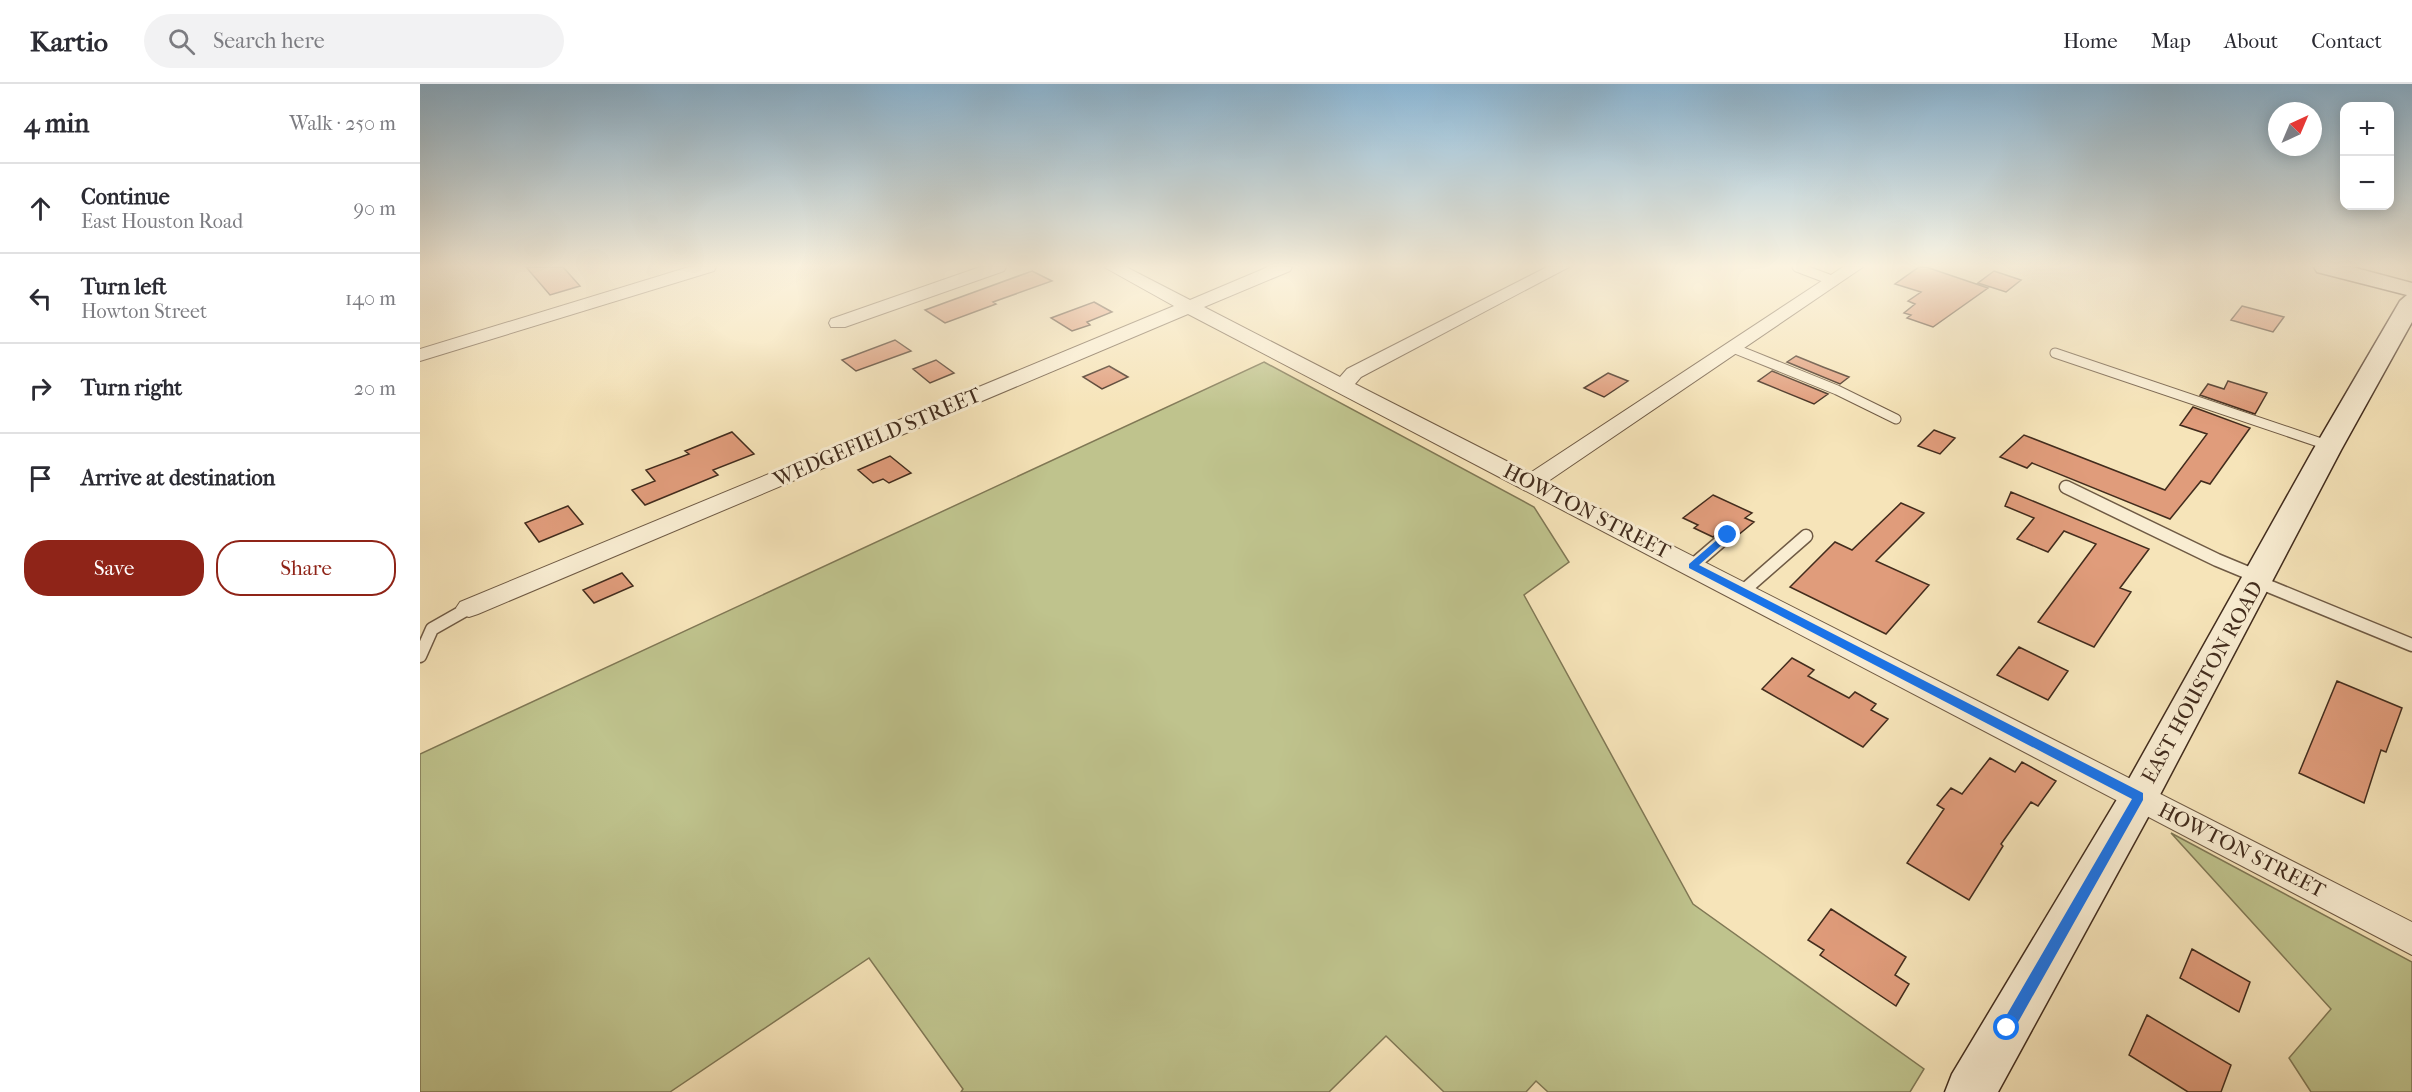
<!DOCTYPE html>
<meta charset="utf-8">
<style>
body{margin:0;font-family:"IM FELL French Canon",serif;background:#f2f2f3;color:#2b2b33}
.controls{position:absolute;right:18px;top:18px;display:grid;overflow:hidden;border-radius:12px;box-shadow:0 3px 15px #0003}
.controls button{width:54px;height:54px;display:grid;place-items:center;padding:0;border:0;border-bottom:2px solid #e1e1e2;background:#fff;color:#2b2b33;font:30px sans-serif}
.compass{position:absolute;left:1848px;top:18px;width:54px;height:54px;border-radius:50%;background:#fff;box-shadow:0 3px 15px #0003;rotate:44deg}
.stop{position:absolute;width:18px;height:18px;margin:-14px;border:4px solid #1a73e8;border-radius:50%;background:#fff}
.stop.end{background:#1a73e8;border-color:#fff;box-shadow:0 2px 6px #0008}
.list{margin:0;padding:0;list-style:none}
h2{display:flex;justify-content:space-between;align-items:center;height:78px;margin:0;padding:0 24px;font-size:26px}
h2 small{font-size:20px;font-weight:400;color:#7c7c81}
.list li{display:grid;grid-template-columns:39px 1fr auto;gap:18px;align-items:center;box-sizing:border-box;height:90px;padding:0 24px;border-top:2px solid #e1e1e2}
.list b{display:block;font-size:22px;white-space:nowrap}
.list p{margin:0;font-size:20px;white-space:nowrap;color:#7c7c81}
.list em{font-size:20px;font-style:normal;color:#7c7c81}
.actions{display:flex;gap:12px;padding:18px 24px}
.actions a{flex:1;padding:14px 0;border:2px solid #8f2418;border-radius:24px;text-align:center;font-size:21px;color:#8f2418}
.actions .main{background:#8f2418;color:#fff}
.icon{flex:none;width:33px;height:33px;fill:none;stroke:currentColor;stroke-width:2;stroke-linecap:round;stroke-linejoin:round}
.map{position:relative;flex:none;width:1992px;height:1008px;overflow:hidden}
header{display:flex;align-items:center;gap:36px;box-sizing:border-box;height:84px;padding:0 30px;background:#fff;border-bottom:2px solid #e1e1e2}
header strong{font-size:28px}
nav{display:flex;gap:33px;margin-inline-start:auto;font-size:21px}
.search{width:420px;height:54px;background:#f2f2f3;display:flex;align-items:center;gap:15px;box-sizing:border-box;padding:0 21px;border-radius:33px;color:#7c7c81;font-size:22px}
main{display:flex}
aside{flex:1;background:#fff}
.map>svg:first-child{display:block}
.green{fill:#bfc38d;stroke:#807855;stroke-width:1.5}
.building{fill:#e09c7b;stroke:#422c1d;stroke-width:1.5}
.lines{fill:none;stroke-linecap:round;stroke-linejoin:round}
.lane-far1-casing{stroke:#6f5a44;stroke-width:11}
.lane-casing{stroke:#6f5a44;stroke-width:15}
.street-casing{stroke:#6f5a44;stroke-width:2}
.secondary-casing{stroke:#422c1d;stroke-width:3}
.lane-far1{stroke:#f9edd2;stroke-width:9}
.lane{stroke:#f9edd2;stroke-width:12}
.street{fill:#f9edd2;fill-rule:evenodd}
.secondary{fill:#f9edd2;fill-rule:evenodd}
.route{fill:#1a73e8}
.labels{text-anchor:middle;stroke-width:6;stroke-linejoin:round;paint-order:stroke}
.street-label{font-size:21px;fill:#422c1d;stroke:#f9edd2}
</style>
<header>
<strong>Kartio</strong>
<div class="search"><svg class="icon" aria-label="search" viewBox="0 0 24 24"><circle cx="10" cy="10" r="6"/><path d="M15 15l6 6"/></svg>Search here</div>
<nav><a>Home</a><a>Map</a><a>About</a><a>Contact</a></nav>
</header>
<main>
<aside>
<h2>4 min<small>Walk · 250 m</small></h2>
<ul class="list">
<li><svg class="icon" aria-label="ahead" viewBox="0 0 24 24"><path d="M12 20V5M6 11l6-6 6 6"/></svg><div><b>Continue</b><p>East Houston Road</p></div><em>90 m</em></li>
<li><svg class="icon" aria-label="left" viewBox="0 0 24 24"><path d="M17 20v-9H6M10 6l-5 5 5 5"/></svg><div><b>Turn left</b><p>Howton Street</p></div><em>140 m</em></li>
<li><svg class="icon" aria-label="right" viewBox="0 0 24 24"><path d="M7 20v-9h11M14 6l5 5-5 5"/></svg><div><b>Turn right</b></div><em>20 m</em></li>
<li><svg class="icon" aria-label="arrive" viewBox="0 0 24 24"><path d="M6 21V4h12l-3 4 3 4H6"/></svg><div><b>Arrive at destination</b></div></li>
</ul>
<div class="actions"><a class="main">Save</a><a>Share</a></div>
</aside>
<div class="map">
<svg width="1992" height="1008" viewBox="0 0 1992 1008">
<rect width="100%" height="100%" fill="#f6e4b9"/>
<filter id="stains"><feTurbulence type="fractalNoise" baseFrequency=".00333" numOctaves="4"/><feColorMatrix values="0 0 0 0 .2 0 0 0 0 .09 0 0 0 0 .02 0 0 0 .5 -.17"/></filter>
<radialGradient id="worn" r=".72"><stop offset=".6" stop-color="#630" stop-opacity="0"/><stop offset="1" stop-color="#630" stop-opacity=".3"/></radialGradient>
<!-- green -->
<path class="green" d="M 844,278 L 1114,423 L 1149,478 L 1104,511 L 1273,820 L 1504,985 L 1490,1008 L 1128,1008 L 1116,997 L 1106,1008 L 1024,1008 L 966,952 L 909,1008 L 541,1008 L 543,1005 L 449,874 L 250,1008 L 0,1008 L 0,670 Z
M 1751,749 L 1992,878 L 1992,1008 L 1891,1008 L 1869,974 L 1911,925 Z"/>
<!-- building -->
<path class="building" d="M 106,183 L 143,183 L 160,202 L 130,211 Z
M 1499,183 L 1506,183 L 1568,204 L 1513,243 L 1487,234 L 1491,231 L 1484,229 L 1495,220 L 1488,217 L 1501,208 L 1475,200 Z
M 612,187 L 632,197 L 573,218 L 576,220 L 525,239 L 505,226 Z
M 1574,187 L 1601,196 L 1586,208 L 1558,199 Z
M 674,218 L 692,228 L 667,238 L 670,241 L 652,247 L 631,234 Z
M 1822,222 L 1864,233 L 1853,248 L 1811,236 Z
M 475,256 L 491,267 L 436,287 L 422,276 Z
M 1376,272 L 1403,283 L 1429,293 L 1420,300 L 1367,278 Z
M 516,276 L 534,289 L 510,299 L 493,285 Z
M 689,282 L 708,293 L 682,305 L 663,293 Z
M 1352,287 L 1408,310 L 1394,320 L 1338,297 Z
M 1188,289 L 1208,297 L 1184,313 L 1164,304 Z
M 1808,297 L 1847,309 L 1835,330 L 1780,311 L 1788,300 L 1804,305 Z
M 1773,323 L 1830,344 L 1790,400 L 1781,397 L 1750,435 L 1612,379 L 1607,384 L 1580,373 L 1604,351 L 1745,406 L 1787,350 L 1760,341 Z
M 1514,346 L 1535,354 L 1520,370 L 1498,362 Z
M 312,348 L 334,370 L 293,386 L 298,391 L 225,421 L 212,406 L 235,397 L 226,386 L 269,370 L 265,367 Z
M 470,372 L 491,389 L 469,399 L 463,395 L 453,399 L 438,386 Z
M 1591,408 L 1729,465 L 1700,504 L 1711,508 L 1674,563 L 1618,538 L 1676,460 L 1644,447 L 1628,468 L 1597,455 L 1614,434 L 1585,422 Z
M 1293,411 L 1332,429 L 1325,434 L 1334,438 L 1317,452 L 1310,443 L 1303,444 L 1293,453 L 1274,444 L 1278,441 L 1263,434 Z
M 1481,419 L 1504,429 L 1456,477 L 1509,501 L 1466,550 L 1370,503 L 1415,458 L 1432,466 Z
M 148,422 L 163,440 L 119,458 L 105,439 Z
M 202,489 L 213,502 L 174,519 L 163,506 Z
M 1599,563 L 1648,587 L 1628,616 L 1577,591 Z
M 1372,574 L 1394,586 L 1388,592 L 1429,614 L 1435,608 L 1456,620 L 1451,626 L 1468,635 L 1443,663 L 1342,605 Z
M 1917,597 L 1982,624 L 1966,668 L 1961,666 L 1944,719 L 1879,689 Z
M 1570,674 L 1595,688 L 1602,678 L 1636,697 L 1618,722 L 1611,718 L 1581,760 L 1583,762 L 1549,816 L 1487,779 L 1524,725 L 1517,721 L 1531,704 L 1542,710 Z
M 1411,825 L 1486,873 L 1475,891 L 1489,900 L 1476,922 L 1400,871 L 1404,866 L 1388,856 Z
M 1772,865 L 1830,898 L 1819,928 L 1760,894 Z
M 1727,931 L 1811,981 L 1801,1008 L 1768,1008 L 1709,971 Z"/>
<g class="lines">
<defs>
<path id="lane-far1" d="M 1377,183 L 1414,197
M 1313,264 L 1417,306 L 1476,335
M 1635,269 L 1910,362"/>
<path id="lane" d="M 1646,403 L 1797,476 L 1838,493
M 1272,482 L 1308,451
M 1836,497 L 1992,561
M 1322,508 L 1386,452
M 0,572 L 12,545 L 49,524"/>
<path id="street" d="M 269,183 L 296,183 L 294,187 L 0,277 L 0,265 Z
M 560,183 L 586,183 L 584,187 L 425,243 L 411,243 L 409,239 L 411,235 Z
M 684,183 L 706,183 L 770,216 L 848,183 L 872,183 L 870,187 L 784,223 L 920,293 L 927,285 L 1127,183 L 1149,183 L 941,293 L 935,300 L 1110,389 L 1423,183 L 1443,183 L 1127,398 L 1992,838 L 1992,871 L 768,230 L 58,530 L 49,533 L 40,530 L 36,524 L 40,518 L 754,222 Z"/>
<path id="secondary" d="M 1894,183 L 1932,183 L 1992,199 L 1992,238 L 1921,366 L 1733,724 L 1578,1008 L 1525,1008 L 1532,990 L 1705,702 L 1893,366 L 1980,217 L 1987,211 L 1897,188 Z"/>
</defs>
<!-- lane-far1 casing -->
<use href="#lane-far1" class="lane-far1-casing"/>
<!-- lane casing -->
<use href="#lane" class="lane-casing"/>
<!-- street casing -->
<use href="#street" class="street-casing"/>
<!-- secondary casing -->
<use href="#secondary" class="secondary-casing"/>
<!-- lane-far1 -->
<use href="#lane-far1" class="lane-far1"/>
<!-- lane -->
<use href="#lane" class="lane"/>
<!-- street -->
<use href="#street" class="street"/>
<!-- secondary -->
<use href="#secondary" class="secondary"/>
</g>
<!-- sky -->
<linearGradient id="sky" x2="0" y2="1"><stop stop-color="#8bb7d6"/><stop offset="0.56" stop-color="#fbf3e0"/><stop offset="1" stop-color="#fbf3e0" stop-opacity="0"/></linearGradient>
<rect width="1992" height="325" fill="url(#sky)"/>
<!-- route -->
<path class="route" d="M 1305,449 L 1313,451 L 1279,481 L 1723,709 L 1723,716 L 1592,949 L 1587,951 L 1582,949 L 1580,944 L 1582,939 L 1712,715 L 1269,484 L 1269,480 Z"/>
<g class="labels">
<!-- street labels -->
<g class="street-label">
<text transform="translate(457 353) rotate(-23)" y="7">WEDGEFIELD STREET</text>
<text transform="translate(1167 427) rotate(27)" y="7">HOWTON STREET</text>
<text transform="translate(1782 598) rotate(-61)" y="7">EAST HOUSTON ROAD</text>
<text transform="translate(1822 766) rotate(27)" y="7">HOWTON STREET</text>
</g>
</g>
<rect width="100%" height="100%" filter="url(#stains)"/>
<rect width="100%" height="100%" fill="url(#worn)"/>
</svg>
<div class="controls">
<button>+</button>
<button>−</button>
</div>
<svg class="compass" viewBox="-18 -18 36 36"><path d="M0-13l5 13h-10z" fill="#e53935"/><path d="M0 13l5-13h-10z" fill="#7c7c81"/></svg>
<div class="stop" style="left:1587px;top:944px"></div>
<div class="stop end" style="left:1308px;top:451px"></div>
</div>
</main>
